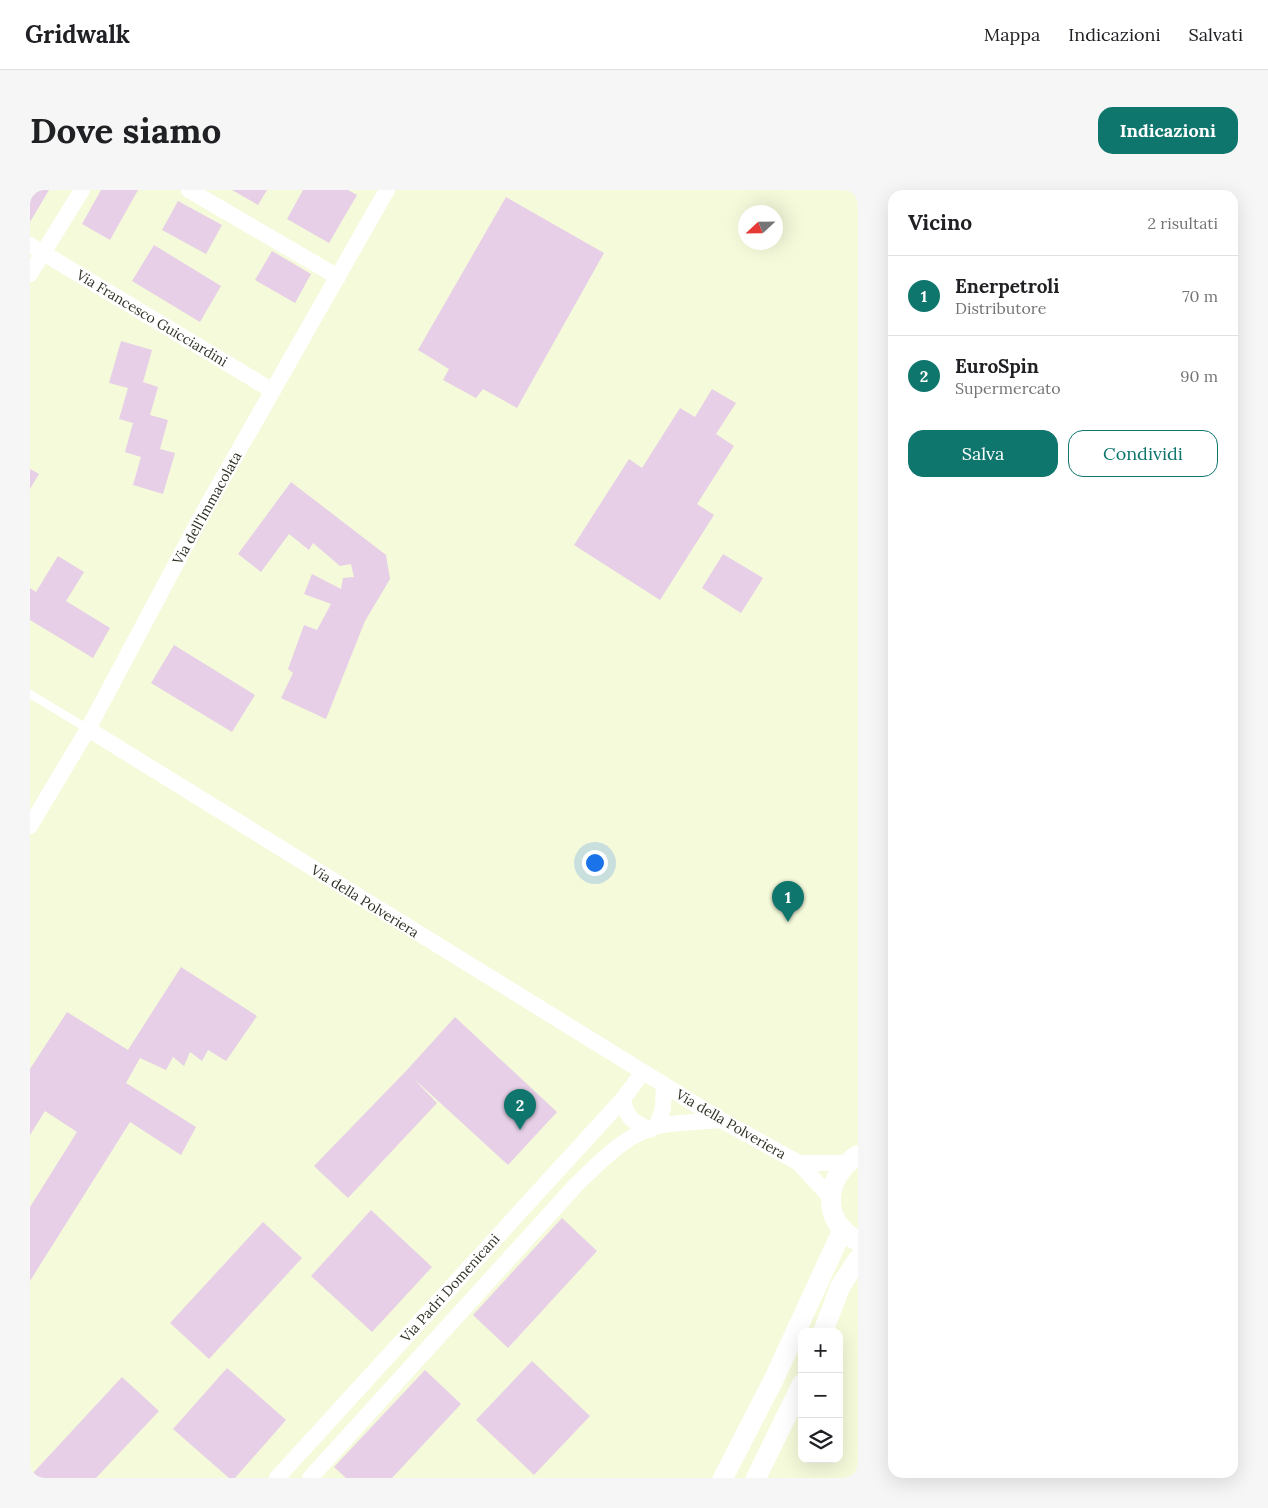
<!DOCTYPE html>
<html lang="it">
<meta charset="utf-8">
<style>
body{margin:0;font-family:Lora,serif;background:#f6f6f6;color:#202124}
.controls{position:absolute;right:15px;bottom:15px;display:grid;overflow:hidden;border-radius:10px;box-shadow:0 5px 20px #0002}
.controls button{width:45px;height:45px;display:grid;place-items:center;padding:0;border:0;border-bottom:1px solid #e0e0e0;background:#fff;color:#202124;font:25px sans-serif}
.compass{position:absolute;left:708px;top:15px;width:45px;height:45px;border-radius:50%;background:#fff;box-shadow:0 5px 20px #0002;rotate:248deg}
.you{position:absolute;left:564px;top:672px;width:18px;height:18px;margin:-12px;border:4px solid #fff;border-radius:50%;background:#1a73e8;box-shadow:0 0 0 8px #1a73e833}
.badge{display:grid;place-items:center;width:32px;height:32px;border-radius:50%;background:#0f766e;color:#fff;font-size:16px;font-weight:700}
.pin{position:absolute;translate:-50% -41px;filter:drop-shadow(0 1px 2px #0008)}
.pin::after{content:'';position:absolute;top:26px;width:18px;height:15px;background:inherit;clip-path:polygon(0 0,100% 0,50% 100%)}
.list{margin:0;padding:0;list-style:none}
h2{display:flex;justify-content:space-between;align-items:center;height:65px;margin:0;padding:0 20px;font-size:21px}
h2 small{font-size:16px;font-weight:400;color:#757577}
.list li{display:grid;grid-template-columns:32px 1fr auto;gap:15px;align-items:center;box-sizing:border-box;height:80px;padding:0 20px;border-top:1px solid #e0e0e0}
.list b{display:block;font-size:19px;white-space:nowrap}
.list p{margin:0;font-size:16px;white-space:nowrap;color:#757577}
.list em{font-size:16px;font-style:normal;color:#757577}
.actions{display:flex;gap:10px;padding:15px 20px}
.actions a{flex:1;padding:11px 0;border:1px solid #0f766e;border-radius:15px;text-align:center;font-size:18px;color:#0f766e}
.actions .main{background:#0f766e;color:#fff}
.icon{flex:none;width:28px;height:28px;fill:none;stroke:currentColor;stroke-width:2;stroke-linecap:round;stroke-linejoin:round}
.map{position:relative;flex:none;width:828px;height:1288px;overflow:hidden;border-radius:15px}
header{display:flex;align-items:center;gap:30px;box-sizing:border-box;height:70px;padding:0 25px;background:#fff;border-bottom:1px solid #e0e0e0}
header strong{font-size:24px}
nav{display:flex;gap:28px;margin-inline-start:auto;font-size:18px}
.intro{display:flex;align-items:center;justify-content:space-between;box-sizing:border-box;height:120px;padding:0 30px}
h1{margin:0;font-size:35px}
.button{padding:12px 22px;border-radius:15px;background:#0f766e;color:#fff;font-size:18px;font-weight:700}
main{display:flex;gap:30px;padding:0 30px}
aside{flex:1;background:#fff;border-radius:15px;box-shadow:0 5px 20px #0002}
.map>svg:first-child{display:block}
.building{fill:#e6cfe7}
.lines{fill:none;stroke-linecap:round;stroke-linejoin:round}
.service{stroke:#fff;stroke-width:8}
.minor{stroke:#fff;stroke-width:16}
.tertiary{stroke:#fff;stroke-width:20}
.labels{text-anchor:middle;stroke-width:4;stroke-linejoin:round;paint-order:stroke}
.street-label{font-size:14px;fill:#313327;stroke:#fff}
</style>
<header>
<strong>Gridwalk</strong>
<nav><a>Mappa</a><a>Indicazioni</a><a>Salvati</a></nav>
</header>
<div class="intro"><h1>Dove siamo</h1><a class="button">Indicazioni</a></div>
<main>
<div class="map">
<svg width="828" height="1288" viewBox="0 0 828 1288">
<rect width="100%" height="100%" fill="#f5fadb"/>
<!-- building -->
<path class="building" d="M 0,0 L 19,0 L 0,32 Z
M 71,0 L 108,0 L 80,50 L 52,34 Z
M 202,0 L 237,0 L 228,15 Z
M 273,0 L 318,0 L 327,5 L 299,53 L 257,29 Z
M 476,7 L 574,63 L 487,218 L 453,199 L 446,208 L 413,190 L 419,179 L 388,160 Z
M 148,11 L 192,35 L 176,64 L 132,40 Z
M 124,55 L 191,96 L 170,132 L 102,91 Z
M 242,61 L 281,84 L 265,113 L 225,90 Z
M 91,151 L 122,160 L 113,192 L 128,197 L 120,225 L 138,230 L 130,259 L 145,263 L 133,304 L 103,295 L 111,267 L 95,262 L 103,233 L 89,229 L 98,198 L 79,193 Z
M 682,199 L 706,213 L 686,244 L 704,256 L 667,314 L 684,325 L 630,410 L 544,355 L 599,269 L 612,278 L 650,218 L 665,227 Z
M 0,279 L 9,284 L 0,299 Z
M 261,292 L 356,365 L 360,389 L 335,431 L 296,529 L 251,508 L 263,483 L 258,479 L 274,435 L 287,440 L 301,414 L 274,404 L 282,384 L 311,399 L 313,388 L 324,387 L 321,374 L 310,376 L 283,353 L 279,360 L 259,344 L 231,382 L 208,364 Z
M 693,364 L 733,388 L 711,423 L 672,398 Z
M 28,366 L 54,382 L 36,411 L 80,438 L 63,468 L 0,430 L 0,398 L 6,402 Z
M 144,455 L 225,505 L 202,542 L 121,493 Z
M 151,777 L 227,826 L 196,871 L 178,860 L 172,871 L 160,862 L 154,876 L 143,867 L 136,880 L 110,868 L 96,893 L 166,937 L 151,965 L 100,932 L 0,1091 L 0,1017 L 47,942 L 15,921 L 0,945 L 0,879 L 37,822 L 98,860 Z
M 425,827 L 527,922 L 478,975 L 382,887 L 407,913 L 318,1008 L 284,976 L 376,881 Z
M 341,1020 L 402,1077 L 342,1142 L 281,1086 Z
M 532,1028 L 567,1061 L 478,1158 L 443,1125 Z
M 233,1032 L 272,1068 L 179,1169 L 140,1133 Z
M 502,1171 L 560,1226 L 504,1285 L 446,1230 Z
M 197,1178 L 256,1230 L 205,1288 L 199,1288 L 143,1239 Z
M 395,1180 L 431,1214 L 362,1288 L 316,1288 L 304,1277 Z
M 92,1187 L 129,1221 L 66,1288 L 8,1288 L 3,1283 Z"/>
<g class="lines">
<!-- service -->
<path class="service" d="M 0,504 L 58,539"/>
<!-- minor -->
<path class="minor" d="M 159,0 L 308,87
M 0,55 L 243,201
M 0,84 L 52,0
M 58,539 L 691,930 L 769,973 L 801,1008
M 0,636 L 58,539 L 173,323 L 357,0
M 593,909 C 597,929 602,931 620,940
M 626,937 L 633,919 L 634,895
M 769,973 L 817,973
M 247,1288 L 593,909 L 613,882
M 280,1288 L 546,995 C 571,971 597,942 633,935 C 652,932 672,932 691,930"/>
<!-- tertiary -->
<path class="tertiary" d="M 828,965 C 794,986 790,1032 828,1051
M 793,1142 L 810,1097 L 828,1069
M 693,1288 L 744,1189 L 813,1039
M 726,1288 L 772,1194"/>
</g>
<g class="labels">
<!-- street labels -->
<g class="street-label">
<text transform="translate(122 128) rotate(31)" y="5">Via Francesco Guicciardini</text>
<text transform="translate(177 318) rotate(-61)" y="5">Via dell'Immacolata</text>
<text transform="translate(335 711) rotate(32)" y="5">Via della Polveriera</text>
<text transform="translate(701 934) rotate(30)" y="5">Via della Polveriera</text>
<text transform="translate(420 1098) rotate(-48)" y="5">Via Padri Domenicani</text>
</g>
</g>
</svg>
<div class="controls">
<button>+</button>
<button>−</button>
<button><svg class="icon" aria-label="layers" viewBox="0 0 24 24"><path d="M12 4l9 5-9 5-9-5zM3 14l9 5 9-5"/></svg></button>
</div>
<svg class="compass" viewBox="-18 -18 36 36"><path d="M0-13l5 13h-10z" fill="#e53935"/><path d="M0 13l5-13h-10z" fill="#757577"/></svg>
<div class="you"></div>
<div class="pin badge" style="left:758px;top:732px">1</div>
<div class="pin badge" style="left:490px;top:940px">2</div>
</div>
<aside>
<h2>Vicino<small>2 risultati</small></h2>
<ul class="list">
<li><span class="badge">1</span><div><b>Enerpetroli</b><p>Distributore</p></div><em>70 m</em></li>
<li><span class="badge">2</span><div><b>EuroSpin</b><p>Supermercato</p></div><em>90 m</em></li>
</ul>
<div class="actions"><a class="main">Salva</a><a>Condividi</a></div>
</aside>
</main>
